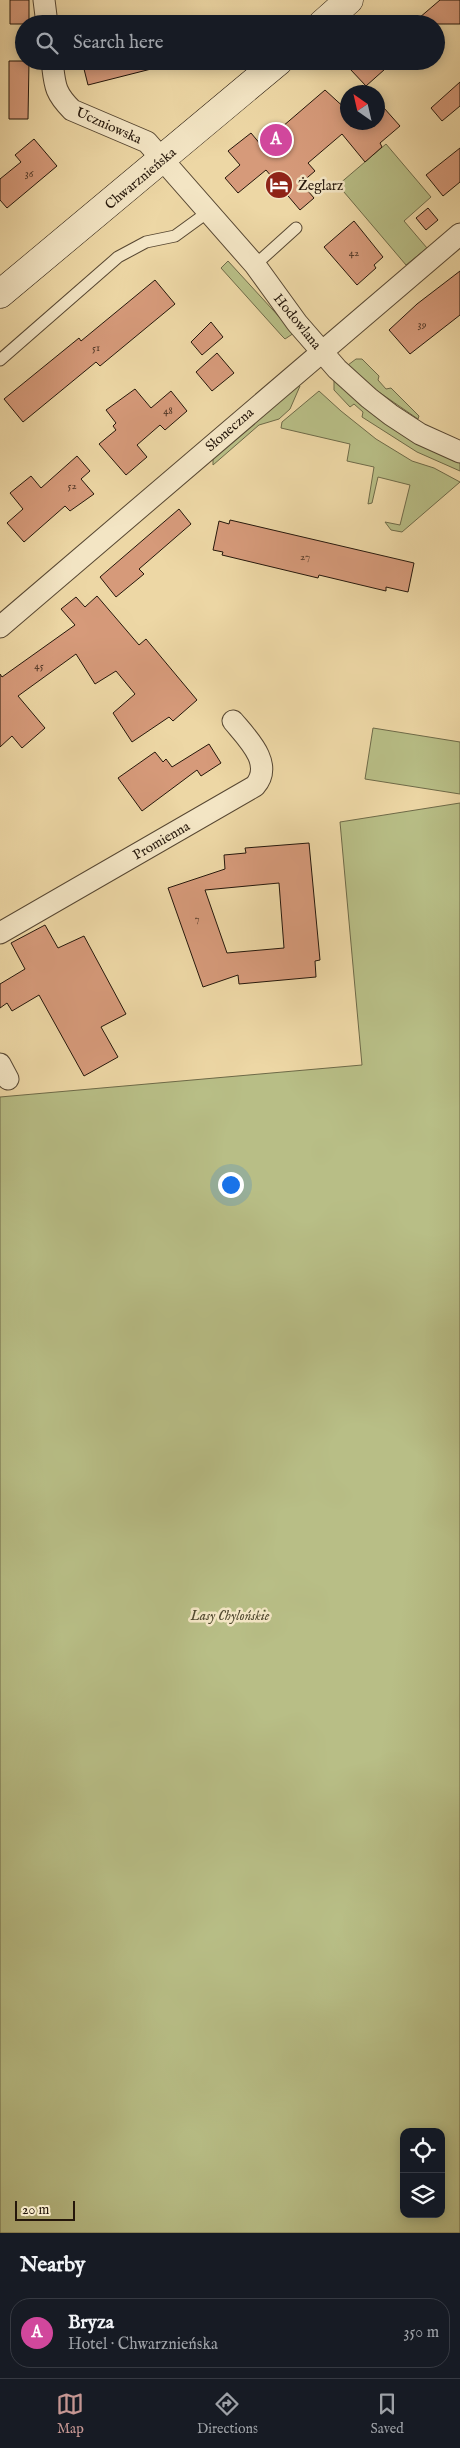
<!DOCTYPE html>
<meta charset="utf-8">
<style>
body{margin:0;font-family:"IM FELL English",serif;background:#242831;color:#f1f3f6}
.controls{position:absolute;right:15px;bottom:15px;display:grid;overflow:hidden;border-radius:10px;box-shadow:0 2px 12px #0003}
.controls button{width:45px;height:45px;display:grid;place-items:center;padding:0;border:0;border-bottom:1px solid #363941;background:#171b24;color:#f1f3f6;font:25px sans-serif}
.compass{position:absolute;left:340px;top:85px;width:45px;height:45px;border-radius:50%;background:#171b24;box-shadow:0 2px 12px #0003;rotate:326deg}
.scale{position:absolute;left:15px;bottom:12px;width:60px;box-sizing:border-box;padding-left:5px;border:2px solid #25170b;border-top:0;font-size:14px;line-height:18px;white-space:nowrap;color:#25170b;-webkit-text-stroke:4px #f3e5c4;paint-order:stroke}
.you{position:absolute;left:230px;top:1184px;width:18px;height:18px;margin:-12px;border:4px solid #fff;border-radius:50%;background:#1a73e8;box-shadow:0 0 0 8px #1a73e833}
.badge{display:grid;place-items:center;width:32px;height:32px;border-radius:50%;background:#c59692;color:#fff;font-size:16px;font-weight:700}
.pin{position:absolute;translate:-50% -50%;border:2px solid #fff;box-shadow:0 1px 5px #0006}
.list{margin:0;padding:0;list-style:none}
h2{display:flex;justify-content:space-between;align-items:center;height:65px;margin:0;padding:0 20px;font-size:21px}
h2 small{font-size:16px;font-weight:400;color:#9ea1a6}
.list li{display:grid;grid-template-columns:32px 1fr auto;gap:15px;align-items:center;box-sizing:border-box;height:70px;margin:0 10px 10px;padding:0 10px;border:1px solid #363941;border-radius:20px}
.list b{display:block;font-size:19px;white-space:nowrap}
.list p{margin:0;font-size:16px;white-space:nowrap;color:#9ea1a6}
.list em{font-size:16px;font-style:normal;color:#9ea1a6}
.icon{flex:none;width:28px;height:28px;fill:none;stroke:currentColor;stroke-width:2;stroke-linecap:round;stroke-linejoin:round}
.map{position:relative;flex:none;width:460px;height:2233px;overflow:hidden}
.search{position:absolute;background:#171b24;box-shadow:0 2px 12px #0003;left:15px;right:15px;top:15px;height:55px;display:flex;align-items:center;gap:12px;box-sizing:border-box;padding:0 18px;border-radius:28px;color:#9ea1a6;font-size:19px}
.sheet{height:145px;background:#171b24}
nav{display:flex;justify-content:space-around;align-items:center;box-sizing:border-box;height:70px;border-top:1px solid #363941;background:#171b24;font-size:14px;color:#9ea1a6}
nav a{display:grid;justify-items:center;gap:2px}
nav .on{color:#c59692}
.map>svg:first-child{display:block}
.green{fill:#b8be86;stroke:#6e6a48;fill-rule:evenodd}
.building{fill:#d69a7a;stroke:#25170b;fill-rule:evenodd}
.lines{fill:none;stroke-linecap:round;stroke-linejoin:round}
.service-casing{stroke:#574732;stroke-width:13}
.minor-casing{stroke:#574732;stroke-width:23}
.secondary-casing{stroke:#25170b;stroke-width:29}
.service{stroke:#f3e5c4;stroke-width:11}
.minor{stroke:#f3e5c4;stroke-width:21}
.secondary{stroke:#f3e5c4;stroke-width:28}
.labels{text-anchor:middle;stroke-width:5;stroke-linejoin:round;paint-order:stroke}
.number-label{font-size:11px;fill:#513827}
.street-label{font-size:14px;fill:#25170b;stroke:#f3e5c4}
.poi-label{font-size:14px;fill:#25170b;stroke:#f3e5c4;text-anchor:start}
.park-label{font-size:14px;font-style:italic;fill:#514930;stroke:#f3e5c4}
</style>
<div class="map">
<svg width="460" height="2233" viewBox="0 0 460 2233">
<rect width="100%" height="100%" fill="#edd7a5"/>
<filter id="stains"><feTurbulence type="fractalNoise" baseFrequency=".004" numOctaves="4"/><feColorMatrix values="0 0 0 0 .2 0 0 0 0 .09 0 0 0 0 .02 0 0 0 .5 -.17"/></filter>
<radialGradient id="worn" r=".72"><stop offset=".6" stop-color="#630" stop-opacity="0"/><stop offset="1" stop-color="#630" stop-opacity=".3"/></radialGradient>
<!-- green -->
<path class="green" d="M 386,144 L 431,197 L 404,221 L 427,248 L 406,265 L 338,185 Z
M 228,261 L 294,333 L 285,339 L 282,336 L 221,268 Z
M 356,359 L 362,359 L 379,376 L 378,380 L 386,389 L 391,388 L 419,416 L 418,419 L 373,388 L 348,365 Z
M 334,380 L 429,449 L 460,463 L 460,471 L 417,452 L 362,417 L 363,412 L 354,404 L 350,407 L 334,390 Z
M 296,382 L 300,386 L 290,409 L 279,419 L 259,425 L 213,465 L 213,459 Z
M 319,391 L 341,411 L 376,439 L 412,461 L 434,468 L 460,482 L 402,532 L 391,530 L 385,522 L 400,525 L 410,485 L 378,477 L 372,503 L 368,504 L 374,467 L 347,461 L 350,444 L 281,428 L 282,422 Z
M 373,728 L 460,742 L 460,794 L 365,779 Z
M 460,803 L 460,2233 L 0,2233 L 0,1097 L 362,1065 L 340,822 ZM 404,2132 L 441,2132 L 441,2214 L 404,2214 Z"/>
<!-- building -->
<path class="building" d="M 10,0 L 29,0 L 29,24 L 10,24 Z
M 440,0 L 460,0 L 460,24 L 412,24 Z
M 9,61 L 29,61 L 28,119 L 9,119 Z
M 82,61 L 158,61 L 159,67 L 88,85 Z
M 358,61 L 394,61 L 366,86 L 350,69 Z
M 460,82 L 460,106 L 442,121 L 431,108 Z
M 325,90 L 348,111 L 348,122 L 357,122 L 361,127 L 367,122 L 378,122 L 378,114 L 384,108 L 400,126 L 380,143 L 382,147 L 365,162 L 342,134 L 308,163 L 315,171 L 301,183 L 314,198 L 300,210 L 266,170 L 238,193 L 225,178 L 240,165 L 228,151 L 251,133 L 261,145 Z
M 34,139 L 57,166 L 7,208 L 0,200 L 0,179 L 21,162 L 15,155 Z
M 460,148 L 460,182 L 443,196 L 426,175 Z
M 428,208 L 438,220 L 426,230 L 416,218 Z
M 354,221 L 383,257 L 374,265 L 376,268 L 357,285 L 324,247 Z
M 460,271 L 460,315 L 410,354 L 389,330 L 417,304 Z
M 155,280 L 175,304 L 100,366 L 96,362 L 23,422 L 4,399 L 79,338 L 81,341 Z
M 211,322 L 223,337 L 202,355 L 191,342 Z
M 217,353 L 234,373 L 212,391 L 196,372 Z
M 135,389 L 151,408 L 171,391 L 187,411 L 165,430 L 160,425 L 137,445 L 147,457 L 126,475 L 99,444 L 116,430 L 113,426 L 116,423 L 106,410 Z
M 77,456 L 90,471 L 81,479 L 94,494 L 70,511 L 65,506 L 24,542 L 7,523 L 23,509 L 10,493 L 31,476 L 41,488 Z
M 179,509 L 191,524 L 139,569 L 144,574 L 116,597 L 100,577 Z
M 230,520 L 414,563 L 408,592 L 386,587 L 386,591 L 319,575 L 318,578 L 222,555 L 223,552 L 213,550 L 219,521 L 229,524 Z
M 97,596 L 139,645 L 146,639 L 197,700 L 173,721 L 169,717 L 132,742 L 113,713 L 135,694 L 116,671 L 95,684 L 76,654 L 18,696 L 45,728 L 22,748 L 12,736 L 0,747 L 0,674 L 2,677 L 75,625 L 61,609 L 76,597 L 85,607 Z
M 209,744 L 221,763 L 201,776 L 197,770 L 142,811 L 118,778 L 155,752 L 163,762 L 166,759 L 172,767 Z
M 309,843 L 320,960 L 315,961 L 316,977 L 239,984 L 238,975 L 203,987 L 168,888 L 225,869 L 224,855 L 246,853 L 245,848 ZM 279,883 L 284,948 L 227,953 L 205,890 Z
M 45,925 L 58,948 L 84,936 L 126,1014 L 101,1027 L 118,1057 L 84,1076 L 39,995 L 12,1011 L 7,1003 L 0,1008 L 0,984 L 25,969 L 11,943 Z"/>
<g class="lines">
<defs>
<path id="service" d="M 255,265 L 296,228
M 0,360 L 118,257 L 146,242 L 175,236 L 208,212"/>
<path id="minor" d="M 44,0 L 47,24
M 52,61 C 55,85 54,92 72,110 L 147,142 L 255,265 L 297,323 L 337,369 L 369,398 L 391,415 L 420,434 L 460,452
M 0,627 L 460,234
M 0,933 L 255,786 C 274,764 248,739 233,721
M 0,1064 L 8,1079"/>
<path id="secondary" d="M 322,24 L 349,0
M 0,294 L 279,61"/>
</defs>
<!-- service casing -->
<use href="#service" class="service-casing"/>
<!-- minor casing -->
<use href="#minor" class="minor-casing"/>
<!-- secondary casing -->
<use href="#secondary" class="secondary-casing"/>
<!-- service -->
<use href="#service" class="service"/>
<!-- minor -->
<use href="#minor" class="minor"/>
<!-- secondary -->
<use href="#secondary" class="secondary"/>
</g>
<!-- icons -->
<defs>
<symbol id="hotel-disc" viewBox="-11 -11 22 22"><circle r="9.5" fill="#8f2418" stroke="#f3e5c4"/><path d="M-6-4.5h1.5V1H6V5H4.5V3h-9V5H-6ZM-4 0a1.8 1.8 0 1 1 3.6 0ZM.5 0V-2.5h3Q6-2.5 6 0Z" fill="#fff"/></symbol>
</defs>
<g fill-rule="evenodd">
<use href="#hotel-disc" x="263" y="169" width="32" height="32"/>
</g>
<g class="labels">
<!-- number labels -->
<g class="number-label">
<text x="29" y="177">36</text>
<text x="354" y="256">42</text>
<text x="422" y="328">39</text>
<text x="96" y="351">51</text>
<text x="168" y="414">48</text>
<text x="72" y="489">52</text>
<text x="305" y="560">27</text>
<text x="39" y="669">45</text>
<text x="197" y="922">7</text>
</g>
<!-- street labels -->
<g class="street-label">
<text transform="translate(109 125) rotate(24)" y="5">Uczniowska</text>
<text transform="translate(140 178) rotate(-40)" y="5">Chwarznieńska</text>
<text transform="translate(298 321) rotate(51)" y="5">Hodowlana</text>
<text transform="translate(229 429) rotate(-41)" y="5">Słoneczna</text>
<text transform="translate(161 840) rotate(-30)" y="5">Promienna</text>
</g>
<!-- poi labels -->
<g class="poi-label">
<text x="298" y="190">Żeglarz</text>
</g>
<!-- park labels -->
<g class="park-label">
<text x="230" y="1620">Lasy Chylońskie</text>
</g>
</g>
<rect width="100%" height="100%" filter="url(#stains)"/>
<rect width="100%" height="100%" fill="url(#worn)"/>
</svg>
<div class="controls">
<button><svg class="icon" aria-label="locate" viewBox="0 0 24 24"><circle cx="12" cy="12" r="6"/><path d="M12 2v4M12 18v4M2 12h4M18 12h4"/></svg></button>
<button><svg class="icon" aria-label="layers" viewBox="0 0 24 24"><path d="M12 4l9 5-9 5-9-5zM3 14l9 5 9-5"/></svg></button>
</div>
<svg class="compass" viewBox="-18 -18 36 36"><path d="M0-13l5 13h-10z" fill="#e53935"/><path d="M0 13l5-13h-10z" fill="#9ea1a6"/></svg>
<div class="scale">20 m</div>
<div class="you"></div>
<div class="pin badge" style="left:276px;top:140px;background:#d1479c">A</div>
<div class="search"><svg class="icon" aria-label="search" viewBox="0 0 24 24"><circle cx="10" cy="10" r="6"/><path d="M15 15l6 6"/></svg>Search here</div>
</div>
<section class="sheet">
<h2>Nearby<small></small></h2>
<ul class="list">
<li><span class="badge" style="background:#d1479c">A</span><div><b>Bryza</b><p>Hotel · Chwarznieńska</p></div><em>350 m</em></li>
</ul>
</section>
<nav>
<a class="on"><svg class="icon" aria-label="map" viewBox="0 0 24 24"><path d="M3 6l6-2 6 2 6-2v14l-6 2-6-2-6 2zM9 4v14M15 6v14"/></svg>Map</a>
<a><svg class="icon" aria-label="directions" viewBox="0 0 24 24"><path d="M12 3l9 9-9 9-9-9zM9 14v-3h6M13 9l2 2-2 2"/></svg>Directions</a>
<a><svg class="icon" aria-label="saved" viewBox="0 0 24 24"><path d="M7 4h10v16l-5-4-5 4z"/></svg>Saved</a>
</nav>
